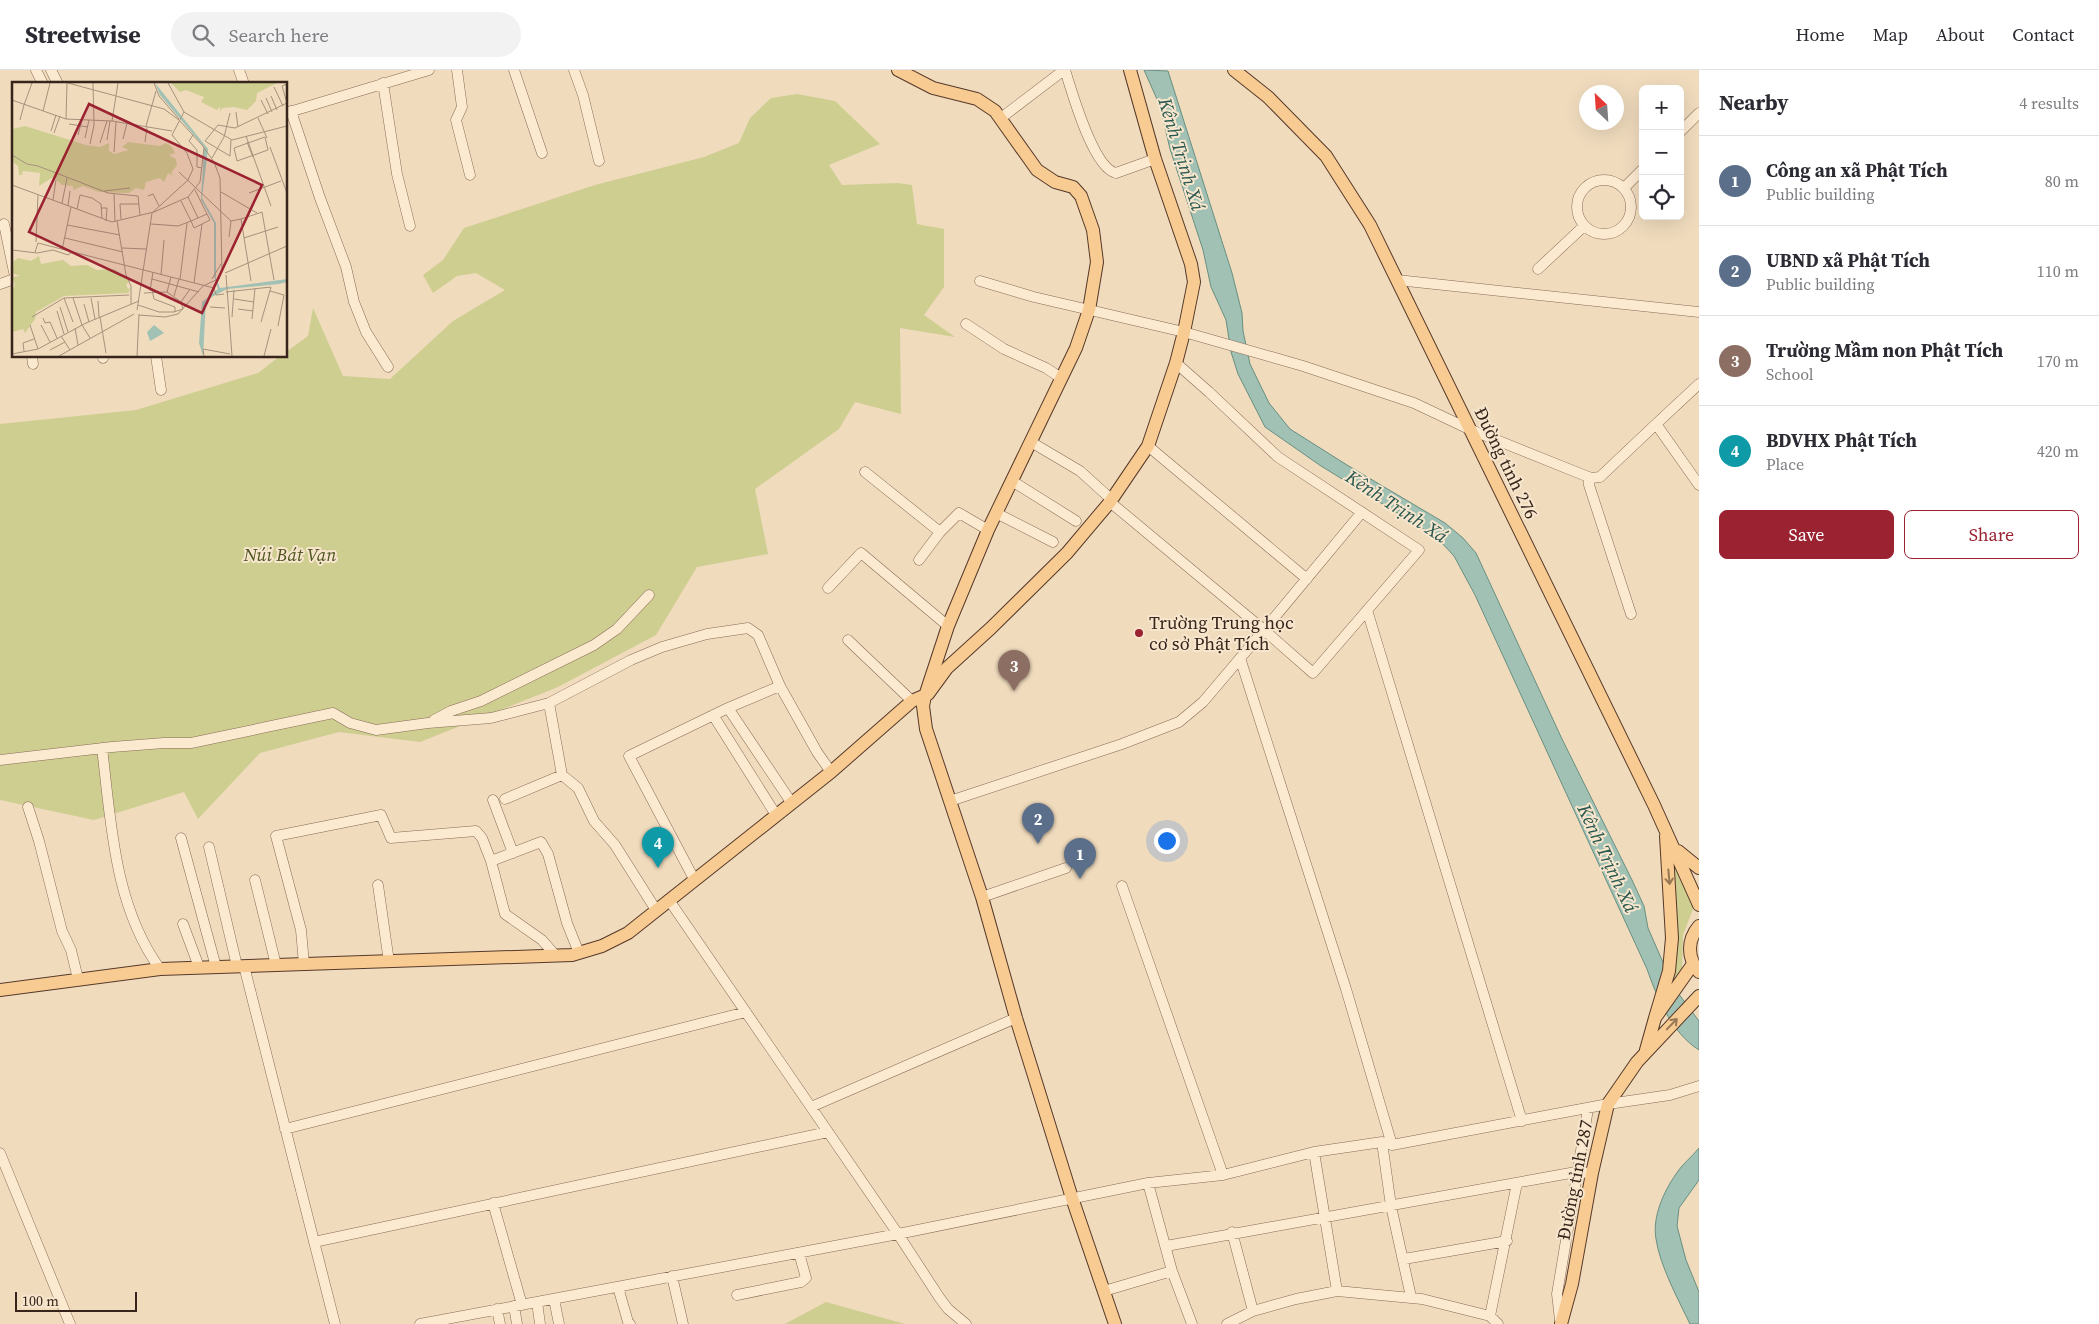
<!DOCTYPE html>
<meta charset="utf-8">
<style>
body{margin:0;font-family:"Source Serif 4",serif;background:#f2f2f3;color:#2b2b33}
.controls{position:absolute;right:15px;top:15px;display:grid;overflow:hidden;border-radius:8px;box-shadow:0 5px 20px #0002}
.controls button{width:45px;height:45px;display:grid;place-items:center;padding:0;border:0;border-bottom:1px solid #e1e1e2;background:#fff;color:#2b2b33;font:25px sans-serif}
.compass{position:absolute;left:1579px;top:15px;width:45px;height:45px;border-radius:50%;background:#fff;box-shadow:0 5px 20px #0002;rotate:335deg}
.scale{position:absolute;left:15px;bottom:12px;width:122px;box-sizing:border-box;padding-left:5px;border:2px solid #37251b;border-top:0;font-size:14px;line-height:18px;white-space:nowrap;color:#37251b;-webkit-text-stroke:4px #f7e6cd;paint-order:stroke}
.you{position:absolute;left:1166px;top:770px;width:18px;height:18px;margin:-12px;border:4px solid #fff;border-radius:50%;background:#1a73e8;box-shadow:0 0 0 8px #1a73e833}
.badge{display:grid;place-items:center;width:32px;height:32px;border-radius:50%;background:#9b2231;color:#fff;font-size:16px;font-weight:700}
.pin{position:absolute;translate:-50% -41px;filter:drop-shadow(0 1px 2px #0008)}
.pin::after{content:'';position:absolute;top:26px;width:18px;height:15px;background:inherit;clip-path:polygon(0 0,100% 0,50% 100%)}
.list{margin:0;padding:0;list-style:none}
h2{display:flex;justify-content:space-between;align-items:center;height:65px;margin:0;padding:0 20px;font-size:21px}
h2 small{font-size:16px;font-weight:400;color:#7c7c81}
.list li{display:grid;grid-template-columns:32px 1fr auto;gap:15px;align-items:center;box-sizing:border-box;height:90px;padding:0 20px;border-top:1px solid #e1e1e2}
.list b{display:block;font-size:19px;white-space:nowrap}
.list p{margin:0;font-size:16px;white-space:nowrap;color:#7c7c81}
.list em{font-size:16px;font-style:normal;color:#7c7c81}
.actions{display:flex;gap:10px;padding:15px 20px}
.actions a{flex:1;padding:11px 0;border:1px solid #9b2231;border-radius:8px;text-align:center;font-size:18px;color:#9b2231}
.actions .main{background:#9b2231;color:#fff}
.icon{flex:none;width:28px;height:28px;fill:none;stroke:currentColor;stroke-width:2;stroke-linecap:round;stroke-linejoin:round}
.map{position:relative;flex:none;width:1699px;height:1254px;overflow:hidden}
header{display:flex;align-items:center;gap:30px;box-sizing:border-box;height:70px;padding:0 25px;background:#fff;border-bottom:1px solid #e1e1e2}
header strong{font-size:24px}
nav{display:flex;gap:28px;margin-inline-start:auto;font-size:18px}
.search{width:350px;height:45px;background:#f2f2f3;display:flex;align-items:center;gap:12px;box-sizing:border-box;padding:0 18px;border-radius:28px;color:#7c7c81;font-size:19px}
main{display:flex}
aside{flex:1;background:#fff}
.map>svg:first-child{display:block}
.green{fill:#cece91}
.water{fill:#a1c1b4;stroke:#688f81}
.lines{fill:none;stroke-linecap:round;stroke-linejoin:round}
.minor-casing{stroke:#896a55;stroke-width:11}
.major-casing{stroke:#56392a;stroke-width:14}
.minor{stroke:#fbe9d0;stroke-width:10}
.major{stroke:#f7cb91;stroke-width:12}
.oneway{stroke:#977856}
.poi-dot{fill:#9b2231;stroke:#f7e6cd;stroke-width:2}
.labels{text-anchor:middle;stroke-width:4;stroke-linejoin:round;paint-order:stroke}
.street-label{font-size:18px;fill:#37251b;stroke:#f7e6cd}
.park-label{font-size:18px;font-style:italic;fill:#4e5520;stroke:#f7e6cd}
.poi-label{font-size:18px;fill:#37251b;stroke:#f7e6cd;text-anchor:start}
.water-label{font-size:19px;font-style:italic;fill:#29584f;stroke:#f7e6cd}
.inset-road{fill:none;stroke:#a6927c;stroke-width:1}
.view{fill:#9b2231;fill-opacity:0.15;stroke:#9b2231;stroke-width:2.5}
.inset-edge{fill:none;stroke:#37251b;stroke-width:2.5}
</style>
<header>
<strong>Streetwise</strong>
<div class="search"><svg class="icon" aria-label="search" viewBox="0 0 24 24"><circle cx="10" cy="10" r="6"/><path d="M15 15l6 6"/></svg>Search here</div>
<nav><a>Home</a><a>Map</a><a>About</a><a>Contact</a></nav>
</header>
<main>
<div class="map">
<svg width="1699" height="1254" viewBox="0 0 1699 1254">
<rect width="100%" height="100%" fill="#f0dbbd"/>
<!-- green -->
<path class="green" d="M 797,24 L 835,31 L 880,74 L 829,95 L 842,115 L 897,113 L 912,115 L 917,154 L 944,159 L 944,217 L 924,245 L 955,267 L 900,258 L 901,344 L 855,332 L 839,359 L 755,419 L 768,484 L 697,497 L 656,565 L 558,617 L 420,672 L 339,662 L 260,683 L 198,749 L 184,722 L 94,750 L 0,730 L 0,354 L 136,340 L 258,303 L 280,286 L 286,286 L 286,282 L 308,266 L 313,238 L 343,306 L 390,309 L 453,251 L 505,220 L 476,203 L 457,206 L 433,223 L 423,205 L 443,190 L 464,158 L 595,115 L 704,87 L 739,73 L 750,48 L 771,28 Z
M 1673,790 L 1692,831 L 1693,839 L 1683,865 L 1682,899 L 1670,917 Z
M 826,1232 L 905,1254 L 785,1254 Z"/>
<!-- water -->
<path class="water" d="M 1144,0 L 1168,1 L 1232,203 L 1242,243 L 1243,261 L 1250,294 L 1269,333 L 1290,359 L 1347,395 L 1445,453 L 1463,468 L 1476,483 L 1562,669 L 1632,810 L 1644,836 L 1648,858 L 1665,897 L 1678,923 L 1699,951 L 1699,980 C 1672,963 1657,928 1647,899 L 1475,525 L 1454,486 L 1441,472 L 1430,463 L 1321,396 L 1265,357 L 1238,304 L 1231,282 L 1226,250 L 1211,217 L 1203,180 L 1170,79 L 1160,36 Z
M 1699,1078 L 1699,1110 L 1679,1138 L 1677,1156 L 1686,1190 L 1699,1222 L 1699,1254 L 1690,1254 C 1678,1229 1660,1196 1656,1169 C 1652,1147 1664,1121 1676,1104 C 1682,1094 1692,1087 1699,1078 Z"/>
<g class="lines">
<defs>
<path id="minor" d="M 36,0 L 43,14
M 51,0 L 58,14
M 239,0 L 244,14
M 457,0 L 462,37 L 456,50 L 470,105
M 514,0 L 542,83
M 574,0 L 583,25 L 599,91
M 1065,0 C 1072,22 1093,98 1116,103 L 1155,89
M 383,13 L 397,104 L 410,156
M 291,41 L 320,128 L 346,197 L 354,232 L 366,262 L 388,297
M 286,43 L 429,0
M 1001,48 L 1064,0
M 1680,62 L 1699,43
M1577 137a27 27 0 1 1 54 0a27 27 0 1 1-54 0Z
M 1624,118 L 1643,99
M 4,154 L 14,202
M 1538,199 L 1584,156
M 1397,210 L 1699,242
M 980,211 L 1034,227 L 1184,262 L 1303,296 L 1414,333 L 1469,359 L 1591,408 L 1600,407 L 1656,354 L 1699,415
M 0,214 L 14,209
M 966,254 L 1004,279 L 1046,298 L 1061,308
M 32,286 L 33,294
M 103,286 L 103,288
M 156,286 L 161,320
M 1176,293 L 1209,322 L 1278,387 L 1419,480 L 1313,603 L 1264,560 L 1362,442
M 1656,354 L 1699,314
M 1031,372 L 1080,401 L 1111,429
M 1148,376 L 1307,509
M 865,402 L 940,462
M 1589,407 L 1589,415 L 1631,544
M 1012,411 L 1076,451
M 996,443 L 1053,472
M 919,490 L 940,462 L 959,443 L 988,460
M 828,518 L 861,483 L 948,556
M 1367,540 L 1522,1051
M 848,570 L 912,631
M 1240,588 L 1346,919 L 1392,1075
M 549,633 L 562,705 L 578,718 L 594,751 L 615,775 L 656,840
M 728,638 L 791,732
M 713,645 L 776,745
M 434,650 L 451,641 L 481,631 L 594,575 L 617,559 L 649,525
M 102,678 C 111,752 114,836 160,899
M 0,690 L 112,677 L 164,673 L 191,673 L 333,643 L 350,653 L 376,660 L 428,653 L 491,648 L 549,633 L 631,590 L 662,577 L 707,564 L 748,558 L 758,565 L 780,616 L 817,682 L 831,702
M 505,729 L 562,705
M 493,730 L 513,783
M 950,731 L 1122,674 L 1179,652 L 1203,632 L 1264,560 L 1110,432
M 28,737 L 39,771 L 62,861 L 71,880 L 78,909
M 181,768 L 216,897
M 209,777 L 237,896
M 491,791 L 541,772 L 548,784 L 567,853 L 579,883
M 694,809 L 629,686 L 728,638 L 780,616
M 255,810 L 276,895
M 378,815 L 389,892
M 1122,816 L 1223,1105
M 982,827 L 1066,798
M 669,830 L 898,1164 L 939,1227 L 948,1239 L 966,1254
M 183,854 L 199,897
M 304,894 L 301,860 L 276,766 L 381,745 L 391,768 L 476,761 L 482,768 L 491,791 L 505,844 L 542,870 L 556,886
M 244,896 L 335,1254
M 811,1037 L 1016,948
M 285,1059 L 746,942
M 1382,1072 L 1391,1136 L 1411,1227
M 1314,1082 L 1337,1221
M 0,1083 L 70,1254
M 1148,1113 L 1172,1201 L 1192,1254
M 493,1133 L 522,1235
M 1232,1162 L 1253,1241
M 314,1172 L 828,1062
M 1166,1176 L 1576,1102 L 1592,1103
M 1404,1189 L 1507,1171
M 672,1206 L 683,1254
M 618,1217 L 628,1252 L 630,1254
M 1104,1221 L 1172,1201
M 737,1225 L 801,1212 L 806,1208 L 799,1183
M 554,1229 L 559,1254
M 537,1232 L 540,1254
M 514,1236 L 517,1254
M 497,1239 L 500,1254
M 1490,1246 L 1517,1113
M 1560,1250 L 1557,1224 L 1588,1039
M 420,1254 L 898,1164 L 1148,1113 L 1223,1105 L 1314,1082 L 1382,1072 L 1392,1075 L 1608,1034 L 1670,1025 L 1699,1016
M 1227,1254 L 1253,1241 L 1296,1229 L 1337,1221 L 1422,1229 L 1490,1246 L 1498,1254"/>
<path id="major" d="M 898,0 L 933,18 L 977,29 L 995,41 L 1037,100 L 1055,112 L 1073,117 L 1081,126 L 1093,160 L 1097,192 L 1089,240 L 1076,278 L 988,460 L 948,556 L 925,626 L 923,636 L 926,659 L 982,827 L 1016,948 L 1072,1128 L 1115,1254
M 1234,0 L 1268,27 L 1326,86 L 1370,155 L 1654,735 L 1699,835
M 1678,781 L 1699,798
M 1699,856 C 1687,870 1687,888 1699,902
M 0,920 L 160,899 L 572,885 L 602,876 L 628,863 L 831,702 L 912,631 L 928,624 L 947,598 L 991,558 L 1067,483 L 1110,432 L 1148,376 L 1176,293 L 1184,262 L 1194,212 L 1191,194 L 1155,89 L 1130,0
M 1655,948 L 1669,901 L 1672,868 L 1666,766
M 1646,980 L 1655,948 L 1693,894
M 1561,1254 L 1572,1214 L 1592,1103 L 1608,1034 L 1637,992 L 1699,926"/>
</defs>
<!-- minor casing -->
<use href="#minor" class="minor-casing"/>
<!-- major casing -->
<use href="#major" class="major-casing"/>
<!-- minor -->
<use href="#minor" class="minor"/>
<!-- major -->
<use href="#major" class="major"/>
</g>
<!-- one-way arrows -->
<defs><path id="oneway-shaft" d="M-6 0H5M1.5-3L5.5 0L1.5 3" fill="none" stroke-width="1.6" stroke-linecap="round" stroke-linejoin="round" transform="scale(1.25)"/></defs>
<g class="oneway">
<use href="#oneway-shaft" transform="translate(1669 807) rotate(85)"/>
<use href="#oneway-shaft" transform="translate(1672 954) rotate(-46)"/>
</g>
<!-- markers -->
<circle class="poi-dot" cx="1139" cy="563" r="5"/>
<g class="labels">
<!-- street labels -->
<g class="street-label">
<text transform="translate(1506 393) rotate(64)" y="6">Đường tỉnh 276</text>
<text transform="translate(1575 1110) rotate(-79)" y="6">Đường tỉnh 287</text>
</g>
<!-- park labels -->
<g class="park-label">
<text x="290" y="491">Núi Bát Vạn</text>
</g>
<!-- poi labels -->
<g class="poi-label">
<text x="1149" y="559">Trường Trung học<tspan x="1149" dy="21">cơ sở Phật Tích</tspan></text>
</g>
<!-- water labels -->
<g class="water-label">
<text transform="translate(1182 84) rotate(73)" y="7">Kênh Trịnh Xá</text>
<text transform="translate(1397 436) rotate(33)" y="7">Kênh Trịnh Xá</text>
<text transform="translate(1608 788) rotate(65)" y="7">Kênh Trịnh Xá</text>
</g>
</g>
<!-- overview -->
<g transform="translate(12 12)">
<rect width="275" height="275" fill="#f0dbbd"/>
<path d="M 159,1 L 265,1 L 245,11 L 244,19 L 235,28 L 222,25 L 210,26 L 208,30 L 208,24 L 205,28 L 189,20 L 192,15 L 174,8 L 168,10 ZM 13,44 L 74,63 L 88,65 L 97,61 L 97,69 L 102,72 L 117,68 L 110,65 L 116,60 L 148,64 L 154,61 L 160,65 L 163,71 L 157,73 L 164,77 L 165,83 L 159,91 L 161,94 L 156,91 L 152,100 L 148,96 L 134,100 L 132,108 L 124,106 L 117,111 L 87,110 L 71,104 L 61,108 L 61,104 L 50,103 L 41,95 L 27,104 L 28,91 L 11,89 L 10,93 L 7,93 L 6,84 L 0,79 L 0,47 ZM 27,174 L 29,182 L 51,178 L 59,184 L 75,183 L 85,188 L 102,187 L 114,195 L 118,200 L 114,202 L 116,207 L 119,206 L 116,211 L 52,214 L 24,230 L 23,237 L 13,251 L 11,247 L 0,250 L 0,209 L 3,203 L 0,195 L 8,194 L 0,191 L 0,181 L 6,176 L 19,179 Z" fill="#cece91"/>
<path d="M 143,1 L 196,67 L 190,116 L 204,141 L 204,196 L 208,206 L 275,197 L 275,200 L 267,202 L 215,207 L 194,218 L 191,274 L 187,261 L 190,220 L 206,207 L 202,194 L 202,141 L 189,118 L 192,65 L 148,13 ZM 142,243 L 152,251 L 138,259 L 135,250 Z" fill="#a1c1b4"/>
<path class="inset-road" d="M 56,1 L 152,27 L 167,38 L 190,63 L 202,80 L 208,96 L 210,190M 142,1 L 147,14 L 167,37M 275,2 L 270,4 L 275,21M 262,5 L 271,24M 259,14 L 265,28M 254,16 L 260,30M 0,18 L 54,37 L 100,39 L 160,49M 249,18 L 256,32M 12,23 L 20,1M 31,29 L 38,1M 172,30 L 220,58 L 275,44M 224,30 L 226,45M 246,36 L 255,56M 54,37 L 55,1M 8,38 L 12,23M 100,39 L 106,1M 57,42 L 76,45M 134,44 L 144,9M 39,49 L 44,33M 42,51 L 48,34M 66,53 L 70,38M 181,53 L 177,59 L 185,68 L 185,85 L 190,86M 234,54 L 259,124M 253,55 L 256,68 L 225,79 L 222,66 ZM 73,56 L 77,38M 111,57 L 115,41M 95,58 L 98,39M 219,58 L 218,74 L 193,59 L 206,43 L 223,46 L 275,21M 133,60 L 135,45M 235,60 L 241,75M 88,61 L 95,39M 78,62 L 82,43 L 81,1M 258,65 L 275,111M 102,70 L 104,40M 0,73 L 15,82 L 26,84 L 96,111 L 126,114 L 128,133M 200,76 L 212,55 L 218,31M 167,90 L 219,139 L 229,137 L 239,199M 0,103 L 100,140 L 142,130 L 176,115 L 188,100 L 192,66M 183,108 L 198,138 L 182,146 L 179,139 L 195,132M 92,109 L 118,106M 209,110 L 245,131M 237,111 L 269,99M 102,112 L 103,139M 136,114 L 141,112 L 147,124M 176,115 L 186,136M 41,118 L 44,98M 50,121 L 55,96M 56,124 L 58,109M 89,126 L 95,126 L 94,139M 65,127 L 68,113 L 80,116 L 89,122 L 90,136M 109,137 L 108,122 L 127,122M 229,137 L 250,130 L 262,198M 105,139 L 114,193 L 119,204 L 119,222M 139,142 L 166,144 L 179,139 L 169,119M 55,143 L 108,153M 217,155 L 219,139M 53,156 L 111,170M 232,156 L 266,145M 24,160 L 26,113M 110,166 L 134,167M 0,168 L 25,171 L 41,168 L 56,173 L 60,170M 50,168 L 59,125M 23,170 L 26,161 L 202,206 L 204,213 L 212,212M 213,191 L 275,164M 149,193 L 152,158M 214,193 L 220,274M 140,197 L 187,210M 168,197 L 175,141M 200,197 L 209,182M 182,201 L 190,142M 140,208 L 142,217 L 163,225 L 163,230M 138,209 L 141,190M 258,209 L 272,213 L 266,244M 155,210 L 159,195M 214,210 L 259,205 L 249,240M 162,214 L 167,197M 52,216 L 61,240M 61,216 L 70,243M 79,216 L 83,237M 222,217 L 242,220M 86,219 L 87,235M 169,220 L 178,207M 72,222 L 77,240M 126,223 L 147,230 L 162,230 L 171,227 L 169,220 L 155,210 L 132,211M 48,225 L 56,250M 198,225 L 213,226M 226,227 L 241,229M 125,228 L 140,131 L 176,98 L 181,87 L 175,71 L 160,53 L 172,30 L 156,1M 45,229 L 52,252M 127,233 L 153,235 L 166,232 L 191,204 L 208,196M 20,235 L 52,216 L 117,213M 88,235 L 94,271M 220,235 L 222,208M 31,236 L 33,241 L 38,240 L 45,256M 240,237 L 243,206M 18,243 L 26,267M 29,243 L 38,260M 70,243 L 78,256M 63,246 L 66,263M 49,254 L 58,268M 38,268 L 53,260M 12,269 L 11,261 L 22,257M 0,272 L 26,267 L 74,241 L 127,219M 47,274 L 122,232M 125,274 L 127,232M 192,274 L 191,267 L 218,272M 252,274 L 259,247"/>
<path class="view" d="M 77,22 L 250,103 L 190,231 L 17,150 Z"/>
<rect width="275" height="275" class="inset-edge"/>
</g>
</svg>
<div class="controls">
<button>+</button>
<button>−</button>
<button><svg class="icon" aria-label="locate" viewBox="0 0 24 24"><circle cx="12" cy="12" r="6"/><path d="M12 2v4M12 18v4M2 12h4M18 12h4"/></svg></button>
</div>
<svg class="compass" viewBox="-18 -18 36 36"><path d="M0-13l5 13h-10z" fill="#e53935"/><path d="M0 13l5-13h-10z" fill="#7c7c81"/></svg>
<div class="scale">100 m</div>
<div class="you"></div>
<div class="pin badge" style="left:1080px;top:809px;background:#5c6f8a">1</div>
<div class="pin badge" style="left:1038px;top:774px;background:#5c6f8a">2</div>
<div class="pin badge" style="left:1014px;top:621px;background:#8d6e63">3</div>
<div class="pin badge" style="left:658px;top:798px;background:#0f9aa8">4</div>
</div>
<aside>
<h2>Nearby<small>4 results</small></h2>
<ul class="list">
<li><span class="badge" style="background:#5c6f8a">1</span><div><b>Công an xã Phật Tích</b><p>Public building</p></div><em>80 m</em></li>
<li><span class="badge" style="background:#5c6f8a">2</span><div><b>UBND xã Phật Tích</b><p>Public building</p></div><em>110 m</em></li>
<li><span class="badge" style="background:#8d6e63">3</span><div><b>Trường Mầm non Phật Tích</b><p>School</p></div><em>170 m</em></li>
<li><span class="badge" style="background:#0f9aa8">4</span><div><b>BDVHX Phật Tích</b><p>Place</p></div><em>420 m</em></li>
</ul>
<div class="actions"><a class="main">Save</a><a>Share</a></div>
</aside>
</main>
